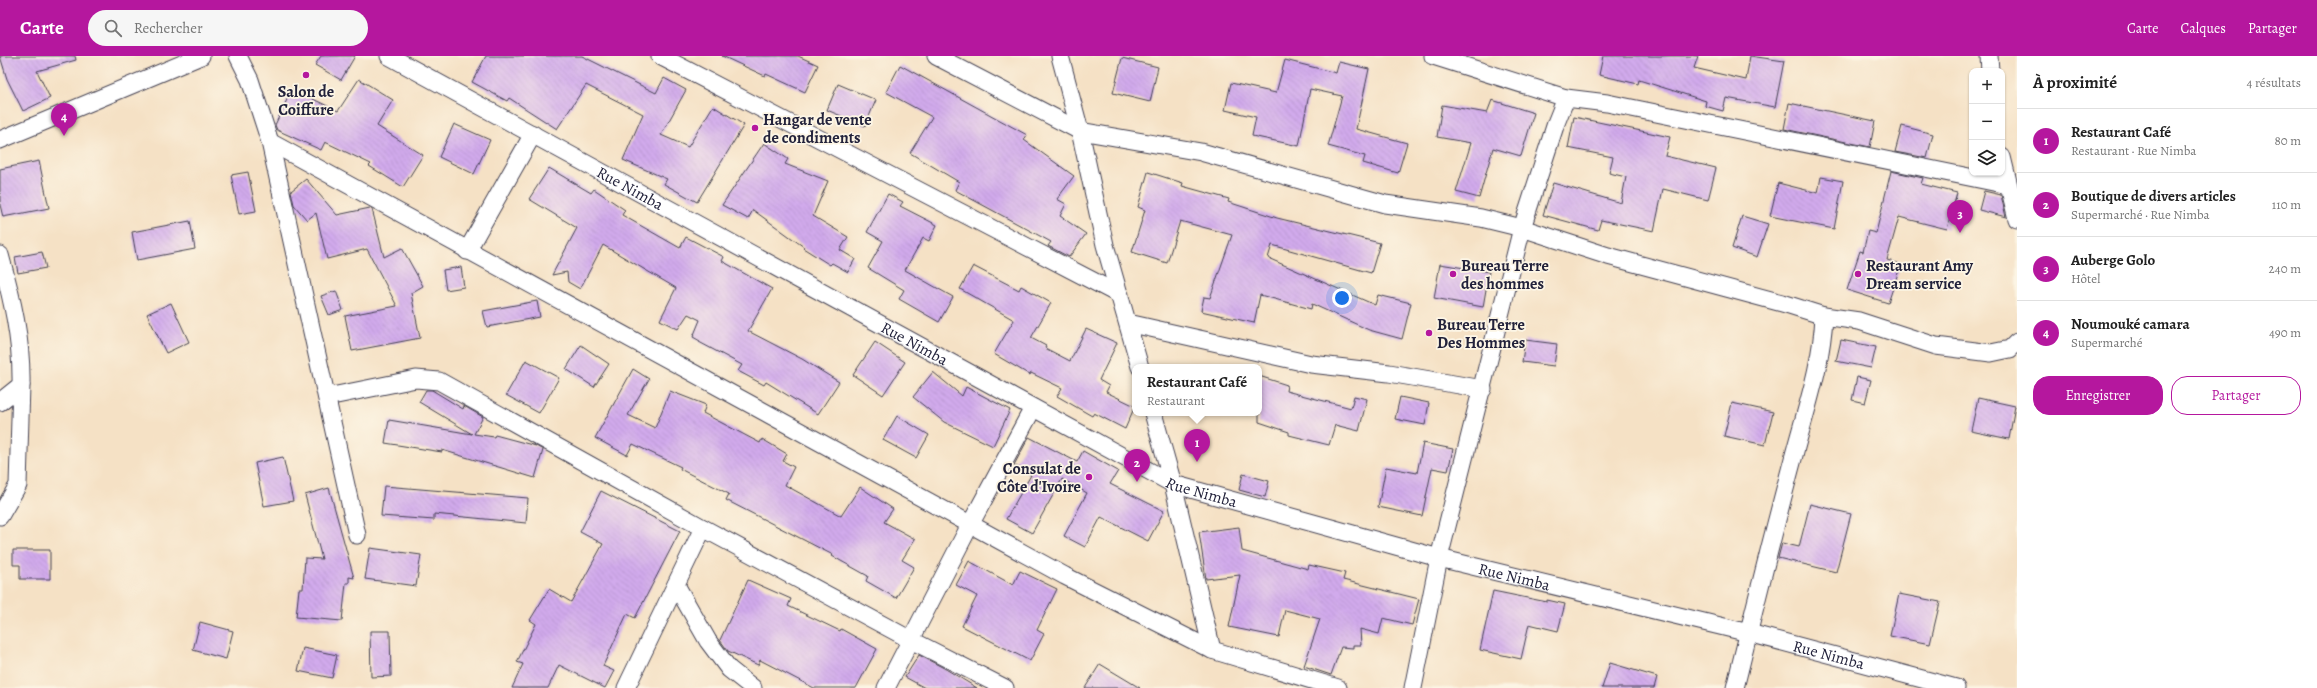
<!DOCTYPE html>
<html lang="fr">
<meta charset="utf-8">
<style>
body{margin:0;font-family:Alegreya,serif;background:#f6f6f6;color:#222}
.controls{position:absolute;right:12px;top:12px;display:grid;overflow:hidden;border-radius:8px;box-shadow:0 1px 3px #0004}
.controls button{width:36px;height:36px;display:grid;place-items:center;padding:0;border:0;border-bottom:1px solid #e0e0e0;background:#fff;color:#222;font:20px sans-serif}
.you{position:absolute;left:1342px;top:242px;width:14px;height:14px;margin:-10px;border:3px solid #fff;border-radius:50%;background:#1a73e8;box-shadow:0 0 0 6px #1a73e833}
.badge{display:grid;place-items:center;width:26px;height:26px;border-radius:50%;background:#b5179e;color:#fff;font-size:13px;font-weight:700}
.pin{position:absolute;translate:-50% -33px;filter:drop-shadow(0 1px 2px #0008)}
.pin::after{content:'';position:absolute;top:21px;width:14px;height:12px;background:inherit;clip-path:polygon(0 0,100% 0,50% 100%)}
.popup{position:absolute;left:1132px;top:308px;width:130px;height:52px;box-sizing:border-box;display:grid;place-content:center;border-radius:8px;background:#fff;filter:drop-shadow(0 1px 3px #0005);font-size:13px;white-space:nowrap;color:#767676}
.popup b{font-size:15px;color:#222}
.popup::after{content:'';position:absolute;left:50%;top:100%;margin-left:-8px;border:8px solid transparent;border-top-color:#fff}
.list{margin:0;padding:0;list-style:none}
h2{display:flex;justify-content:space-between;align-items:center;height:52px;margin:0;padding:0 16px;font-size:17px}
h2 small{font-size:13px;font-weight:400;color:#767676}
.list li{display:grid;grid-template-columns:26px 1fr auto;gap:12px;align-items:center;box-sizing:border-box;height:64px;padding:0 16px;border-top:1px solid #e0e0e0}
.list b{display:block;font-size:15px;white-space:nowrap}
.list p{margin:0;font-size:13px;white-space:nowrap;color:#767676}
.list em{font-size:13px;font-style:normal;color:#767676}
.actions{display:flex;gap:8px;padding:12px 16px}
.actions a{flex:1;padding:9px 0;border:1px solid #b5179e;border-radius:16px;text-align:center;font-size:14px;color:#b5179e}
.actions .main{background:#b5179e;color:#fff}
.icon{flex:none;width:22px;height:22px;fill:none;stroke:currentColor;stroke-width:2;stroke-linecap:round;stroke-linejoin:round}
.map{position:relative;flex:none;width:2017px;height:632px;overflow:hidden}
header{display:flex;align-items:center;gap:24px;box-sizing:border-box;height:56px;padding:0 20px;background:#b5179e;color:#fff}
header strong{font-size:19px}
nav{display:flex;gap:22px;margin-inline-start:auto;font-size:14px}
.search{width:280px;height:36px;background:#f6f6f6;display:flex;align-items:center;gap:10px;box-sizing:border-box;padding:0 14px;border-radius:22px;color:#767676;font-size:15px}
main{display:flex}
aside{flex:1;background:#fff}
.map>svg:first-child{display:block}
.building{fill:url(#building-back-hatch)}
.lines{fill:none;stroke-linecap:round;stroke-linejoin:round}
.minor-casing{stroke:#423f50;stroke-width:19}
.minor{stroke:#fff;stroke-width:17}
.poi-dot{fill:#b5179e;stroke:#fcf5e5;stroke-width:1.5}
.labels{text-anchor:middle;stroke-width:3.5;stroke-linejoin:round;paint-order:stroke}
.poi-label{font-size:16px;font-weight:bold;fill:#22223b;stroke:#fcf5e5;text-anchor:start}
.street-label{font-size:16px;fill:#22223b;stroke:#fcf5e5}
</style>
<header>
<strong>Carte</strong>
<div class="search"><svg class="icon" aria-label="search" viewBox="0 0 24 24"><circle cx="10" cy="10" r="6"/><path d="M15 15l6 6"/></svg>Rechercher</div>
<nav><a>Carte</a><a>Calques</a><a>Partager</a></nav>
</header>
<main>
<div class="map">
<svg width="2017" height="632" viewBox="0 0 2017 632">
<defs>
<pattern id="building-back-hatch" width="6" height="6" patternUnits="userSpaceOnUse"><rect width="6" height="6" fill="#d1aaec"/><path d="M-1 5l2 2M0 0l6 6M5-1l2 2" fill="none" stroke="#b392cb"/></pattern>
</defs>
<rect width="100%" height="100%" fill="#fcf5e5"/>
<filter id="ink" filterUnits="userSpaceOnUse"><feTurbulence type="fractalNoise" baseFrequency=".025" numOctaves="2"/><feDisplacementMap in="SourceGraphic" scale="8" xChannelSelector="R" yChannelSelector="G"/><feConvolveMatrix kernelMatrix="1 2 1 2 8 2 1 2 1" color-interpolation-filters="sRGB"/></filter>
<filter id="wash" filterUnits="userSpaceOnUse"><feTurbulence type="fractalNoise" baseFrequency=".012" numOctaves="4" result="noise"/><feDisplacementMap in="SourceGraphic" scale="16" xChannelSelector="R" yChannelSelector="G"/><feGaussianBlur stdDeviation="0.9" result="paint"/><feColorMatrix in="noise" values="0 0 0 0 0 0 0 0 0 0 0 0 0 0 0 0 0 1.4 0 .05"/><feComposite in="paint" operator="in"/></filter>
<g filter="url(#wash)">
<rect width="100%" height="100%" fill="#f5e1c5"/>
<g id="blocks">
<!-- building -->
<path class="building" d="M 0,0 L 75,0 L 76,4 L 37,15 L 50,42 L 23,55 L 7,23 Z
M 321,0 L 355,0 L 341,24 L 315,9 Z
M 486,0 L 582,0 L 656,37 L 664,22 L 686,34 L 661,79 L 688,91 L 713,50 L 744,69 L 697,146 L 664,128 L 667,123 L 623,104 L 643,58 L 586,29 L 557,73 L 509,42 L 507,45 L 472,26 Z
M 722,0 L 798,0 L 818,9 L 805,36 L 766,18 L 765,20 Z
M 1603,0 L 1698,0 L 1694,12 L 1746,24 L 1750,0 L 1784,5 L 1775,51 L 1726,42 L 1723,55 L 1705,50 L 1706,45 L 1639,24 L 1638,28 L 1599,19 Z
M 1122,2 L 1158,11 L 1150,46 L 1113,37 Z
M 1285,4 L 1336,17 L 1339,6 L 1369,13 L 1356,73 L 1407,87 L 1398,117 L 1363,107 L 1365,100 L 1328,90 L 1342,40 L 1310,33 L 1299,90 L 1252,80 L 1256,61 L 1225,54 L 1231,27 L 1276,37 Z
M 900,9 L 1027,79 L 1024,84 L 1074,120 L 1057,143 L 1066,148 L 1060,160 L 1086,178 L 1069,201 L 1048,190 L 1051,186 L 955,134 L 959,126 L 910,97 L 932,61 L 886,36 Z
M 359,23 L 393,44 L 377,70 L 423,99 L 403,131 L 369,110 L 371,108 L 325,86 L 321,94 L 277,74 L 275,69 L 292,33 L 338,55 Z
M 838,28 L 876,44 L 865,70 L 827,54 Z
M 1492,44 L 1534,57 L 1521,100 L 1493,92 L 1479,142 L 1456,136 L 1471,87 L 1437,81 L 1442,49 L 1487,57 Z
M 1789,47 L 1875,65 L 1870,91 L 1784,73 Z
M 1574,61 L 1670,81 L 1665,100 L 1716,112 L 1708,144 L 1663,133 L 1654,175 L 1601,164 L 1598,174 L 1543,159 L 1553,127 L 1621,147 L 1626,121 L 1609,117 L 1613,101 L 1568,92 Z
M 454,68 L 490,84 L 474,118 L 439,101 Z
M 1902,70 L 1933,78 L 1927,102 L 1895,96 Z
M 764,87 L 788,103 L 785,108 L 828,125 L 813,160 L 848,181 L 840,194 L 855,203 L 848,216 L 832,207 L 830,209 L 803,192 L 804,191 L 753,154 L 748,163 L 722,149 Z
M 39,105 L 49,152 L 3,161 L 0,149 L 0,113 Z
M 549,112 L 591,137 L 594,133 L 625,154 L 622,159 L 680,192 L 686,181 L 724,201 L 722,205 L 772,233 L 748,275 L 802,303 L 839,326 L 818,358 L 766,326 L 764,329 L 738,315 L 742,309 L 699,286 L 700,285 L 693,281 L 700,264 L 688,258 L 678,273 L 660,264 L 676,232 L 603,189 L 580,233 L 568,226 L 567,216 L 552,219 L 577,172 L 529,143 Z
M 1891,115 L 1923,122 L 1921,128 L 1957,137 L 1947,173 L 1899,161 L 1887,204 L 1901,208 L 1888,247 L 1847,234 L 1860,195 L 1863,196 L 1868,175 L 1876,177 Z
M 248,116 L 256,155 L 239,158 L 231,119 Z
M 1148,116 L 1183,127 L 1182,130 L 1229,143 L 1228,146 L 1277,162 L 1380,187 L 1371,217 L 1272,189 L 1268,202 L 1375,249 L 1378,239 L 1411,247 L 1402,283 L 1369,274 L 1312,248 L 1311,253 L 1260,239 L 1254,267 L 1201,255 L 1204,241 L 1210,242 L 1232,179 L 1180,165 L 1167,207 L 1132,196 L 1145,154 L 1138,151 Z
M 1821,121 L 1843,125 L 1834,173 L 1770,160 L 1778,127 L 1818,137 Z
M 306,123 L 337,159 L 370,152 L 372,153 L 384,201 L 402,192 L 423,230 L 411,237 L 420,282 L 352,295 L 345,260 L 397,250 L 367,193 L 327,203 L 316,157 L 307,164 L 294,149 L 291,135 Z
M 1984,135 L 2001,139 L 2006,161 L 1979,154 Z
M 888,138 L 903,146 L 900,150 L 937,169 L 929,185 L 923,182 L 905,214 L 953,241 L 939,266 L 899,243 L 904,234 L 868,212 L 883,185 L 867,176 Z
M 1742,160 L 1768,168 L 1757,201 L 1732,192 Z
M 190,165 L 195,193 L 137,204 L 132,176 Z
M 42,196 L 46,212 L 18,217 L 15,201 Z
M 1440,208 L 1489,216 L 1483,251 L 1434,242 Z
M 973,210 L 1019,234 L 1021,230 L 1051,247 L 1031,282 L 1046,290 L 1045,292 L 1070,305 L 1086,273 L 1117,287 L 1099,324 L 1109,330 L 1106,336 L 1135,350 L 1125,373 L 1094,357 L 1092,360 L 1057,340 L 1062,332 L 1031,317 L 1030,319 L 994,298 L 1014,264 L 960,233 Z
M 461,211 L 464,231 L 446,234 L 443,214 Z
M 336,235 L 343,254 L 329,259 L 321,240 Z
M 537,245 L 540,261 L 487,271 L 483,255 Z
M 171,247 L 189,286 L 166,297 L 147,258 Z
M 1525,284 L 1557,288 L 1554,310 L 1522,306 Z
M 1841,284 L 1876,291 L 1871,312 L 1836,305 Z
M 875,286 L 905,306 L 883,339 L 853,319 Z
M 581,289 L 609,308 L 594,331 L 566,313 Z
M 526,304 L 559,322 L 539,357 L 506,339 Z
M 633,313 L 649,323 L 628,359 L 655,372 L 670,335 L 706,349 L 703,357 L 760,387 L 762,383 L 787,398 L 783,405 L 794,411 L 785,429 L 841,460 L 860,431 L 893,453 L 884,466 L 915,483 L 902,504 L 914,511 L 896,542 L 866,525 L 868,520 L 832,500 L 833,499 L 726,444 L 729,438 L 680,413 L 681,411 L 633,388 L 627,399 L 595,382 Z
M 933,316 L 962,340 L 966,331 L 1010,354 L 993,390 L 944,366 L 913,341 Z
M 1259,320 L 1287,329 L 1286,335 L 1351,352 L 1354,340 L 1367,343 L 1359,375 L 1335,369 L 1329,389 L 1289,379 L 1289,376 L 1259,366 Z
M 1857,321 L 1871,324 L 1865,347 L 1852,344 Z
M 426,334 L 432,334 L 463,353 L 464,350 L 483,361 L 474,378 L 494,381 L 495,379 L 536,390 L 543,394 L 535,422 L 442,394 L 442,396 L 385,387 L 389,364 L 472,378 L 419,346 Z
M 1400,341 L 1429,347 L 1425,369 L 1395,363 Z
M 1978,342 L 2015,350 L 2009,383 L 1971,375 Z
M 1732,347 L 1773,356 L 1765,389 L 1724,380 Z
M 897,360 L 929,379 L 916,402 L 883,384 Z
M 1029,381 L 1077,406 L 1083,395 L 1118,415 L 1110,428 L 1164,455 L 1148,485 L 1101,461 L 1085,491 L 1064,480 L 1087,437 L 1062,423 L 1032,477 L 1006,463 L 1031,419 L 1014,409 Z
M 1423,387 L 1453,393 L 1448,415 L 1432,412 L 1422,460 L 1378,451 L 1386,411 L 1417,417 Z
M 283,401 L 293,445 L 264,450 L 255,407 Z
M 1243,418 L 1269,425 L 1265,441 L 1239,434 Z
M 384,430 L 528,442 L 526,467 L 434,458 L 434,464 L 381,460 Z
M 329,432 L 354,522 L 349,521 L 349,527 L 346,527 L 342,565 L 296,561 L 299,533 L 303,533 L 305,502 L 322,503 L 305,439 Z
M 601,435 L 680,475 L 635,562 L 627,558 L 603,610 L 614,615 L 605,632 L 559,609 L 548,632 L 512,632 L 523,608 L 517,606 L 536,568 L 530,564 L 549,533 L 571,546 L 603,488 L 580,476 Z
M 1810,448 L 1851,458 L 1836,516 L 1778,502 L 1782,487 L 1799,491 Z
M 1239,471 L 1242,495 L 1308,513 L 1309,509 L 1345,517 L 1343,524 L 1419,543 L 1412,569 L 1383,562 L 1379,578 L 1360,573 L 1361,589 L 1353,589 L 1353,592 L 1341,591 L 1331,619 L 1304,610 L 1320,563 L 1285,554 L 1279,581 L 1229,571 L 1240,519 L 1206,523 L 1199,476 Z
M 370,492 L 421,499 L 416,530 L 365,523 Z
M 13,494 L 50,494 L 50,523 L 20,523 L 20,509 L 13,509 Z
M 969,505 L 1013,529 L 1020,515 L 1057,533 L 1037,574 L 1044,578 L 1030,605 L 962,570 L 977,540 L 956,529 Z
M 748,524 L 791,543 L 788,550 L 840,575 L 841,573 L 877,593 L 856,632 L 814,632 L 760,604 L 758,609 L 728,595 L 720,584 Z
M 1493,535 L 1547,546 L 1547,544 L 1565,548 L 1558,575 L 1529,568 L 1521,603 L 1480,594 Z
M 1899,538 L 1940,546 L 1930,588 L 1890,580 Z
M 200,566 L 233,575 L 226,603 L 193,594 Z
M 370,575 L 390,575 L 391,620 L 371,621 Z
M 303,592 L 337,599 L 332,622 L 298,615 Z
M 919,599 L 944,612 L 977,632 L 925,632 L 905,621 Z
M 1610,607 L 1657,621 L 1654,632 L 1602,632 Z
M 1100,608 L 1140,632 L 1085,632 Z"/>
</g>
</g>
<g filter="url(#ink)">
<use href="#blocks" fill-opacity="0" stroke="#423f50" stroke-width="1"/>
<g class="lines">
<defs>
<g id="minor">
<path d="M 238,0 L 250,24 L 270,86 L 357,479"/>
<path id="s1" d="M 389,0 L 1173,428 L 1439,502 L 1749,577 L 1956,632"/>
<path d="M 660,0 L 1120,239"/>
<path d="M 936,0 L 1080,75 L 1201,96 L 1385,148 L 1481,162 L 1522,172 L 1608,200 L 1786,248 L 1824,260"/>
<path d="M 1060,0 L 1080,75 L 1105,189 L 1140,311"/>
<path d="M 1433,0 L 1566,42"/>
<path d="M 1989,0 L 1990,15"/>
<path d="M 0,84 L 201,0"/>
<path d="M 270,86 L 1065,520 L 1212,594 L 1338,632"/>
<path d="M 2002,101 L 2017,163"/>
<path d="M 467,195 L 533,78"/>
<path d="M 0,199 C 12,242 22,284 21,329 L 0,346"/>
<path d="M 1128,267 L 1311,308 L 1389,317 L 1483,333"/>
<path d="M 327,341 L 416,323 L 439,325 L 703,472 L 911,584 L 1005,632"/>
<path d="M 1153,357 L 1173,428 L 1212,594"/>
<path d="M 0,460 L 18,429 L 21,329"/>
<path d="M 676,529 L 708,585 L 729,613 L 753,632"/>
<path d="M 626,632 L 703,472"/>
<path d="M 886,632 L 971,467 L 1033,352"/>
<path d="M 1413,632 L 1439,502 L 1522,172 L 1556,67 L 1566,42 L 1607,47 L 2008,129"/>
<path d="M 1735,632 C 1754,554 1773,477 1794,399 C 1806,353 1822,308 1824,260 L 1859,265 L 1936,290 L 1991,297 L 2010,293 L 2017,286"/>
</g>
</defs>
<!-- minor casing -->
<use href="#minor" class="minor-casing"/>
<!-- minor -->
<use href="#minor" class="minor"/>
</g>
</g>
<!-- markers -->
<g class="poi-dot">
<circle cx="306" cy="19" r="4"/>
<circle cx="755" cy="72" r="4"/>
<circle cx="1453" cy="218" r="4"/>
<circle cx="1858" cy="218" r="4"/>
<circle cx="1429" cy="277" r="4"/>
<circle cx="1089" cy="421" r="4"/>
</g>
<g class="labels">
<!-- poi labels -->
<g class="poi-label">
<text x="306" y="41" text-anchor="middle">Salon de<tspan x="306" dy="18">Coiffure</tspan></text>
<text x="763" y="69">Hangar de vente<tspan x="763" dy="18">de condiments</tspan></text>
<text x="1461" y="215">Bureau Terre<tspan x="1461" dy="18">des hommes</tspan></text>
<text x="1866" y="215">Restaurant Amy<tspan x="1866" dy="18">Dream service</tspan></text>
<text x="1437" y="274">Bureau Terre<tspan x="1437" dy="18">Des Hommes</tspan></text>
<text x="1081" y="418" text-anchor="end">Consulat de<tspan x="1081" dy="18">Côte d'Ivoire</tspan></text>
</g>
<!-- street labels -->
<g class="street-label">
<text dy="6" stroke="none"><textPath href="#s1" startOffset="275">Rue Nimba</textPath></text>
<text dy="6" stroke="none"><textPath href="#s1" startOffset="599">Rue Nimba</textPath></text>
<text dy="6" stroke="none"><textPath href="#s1" startOffset="923">Rue Nimba</textPath></text>
<text dy="6" stroke="none"><textPath href="#s1" startOffset="1247">Rue Nimba</textPath></text>
<text dy="6" stroke="none"><textPath href="#s1" startOffset="1571">Rue Nimba</textPath></text>
</g>
</g>
</svg>
<div class="controls">
<button>+</button>
<button>−</button>
<button><svg class="icon" aria-label="layers" viewBox="0 0 24 24"><path d="M12 4l9 5-9 5-9-5zM3 14l9 5 9-5"/></svg></button>
</div>
<div class="you"></div>
<div class="pin badge" style="left:1197px;top:406px">1</div>
<div class="popup"><b>Restaurant Café</b>Restaurant</div>
<div class="pin badge" style="left:1137px;top:426px">2</div>
<div class="pin badge" style="left:1960px;top:177px">3</div>
<div class="pin badge" style="left:64px;top:80px">4</div>
</div>
<aside>
<h2>À proximité<small>4 résultats</small></h2>
<ul class="list">
<li><span class="badge">1</span><div><b>Restaurant Café</b><p>Restaurant · Rue Nimba</p></div><em>80 m</em></li>
<li><span class="badge">2</span><div><b>Boutique de divers articles</b><p>Supermarché · Rue Nimba</p></div><em>110 m</em></li>
<li><span class="badge">3</span><div><b>Auberge Golo</b><p>Hôtel</p></div><em>240 m</em></li>
<li><span class="badge">4</span><div><b>Noumouké camara</b><p>Supermarché</p></div><em>490 m</em></li>
</ul>
<div class="actions"><a class="main">Enregistrer</a><a>Partager</a></div>
</aside>
</main>
